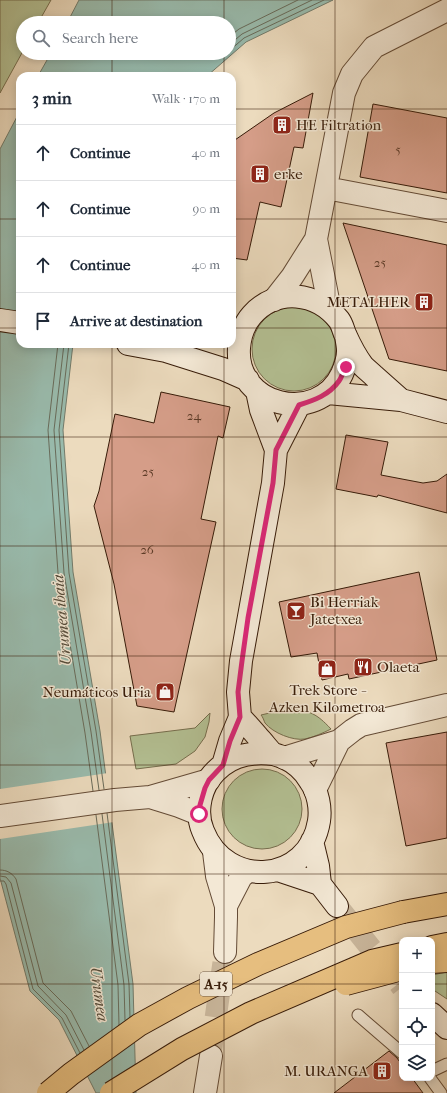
<!DOCTYPE html>
<meta charset="utf-8">
<style>
body{margin:0;font-family:"IM FELL French Canon",serif;background:#f6f6f7;color:#1f2937}
.controls{position:absolute;right:12px;bottom:12px;display:grid;overflow:hidden;border-radius:8px;box-shadow:0 2px 10px #0003}
.controls button{width:36px;height:36px;display:grid;place-items:center;padding:0;border:0;border-bottom:1px solid #e0e1e3;background:#fff;color:#1f2937;font:20px sans-serif}
.stop{position:absolute;width:12px;height:12px;margin:-9px;border:3px solid #db2777;border-radius:50%;background:#fff}
.stop.end{background:#db2777;border-color:#fff;box-shadow:0 1px 4px #0008}
.list{margin:0;padding:0;list-style:none}
h2{display:flex;justify-content:space-between;align-items:center;height:52px;margin:0;padding:0 16px;font-size:17px}
h2 small{font-size:13px;font-weight:400;color:#747a83}
.list li{display:grid;grid-template-columns:26px 1fr auto;gap:12px;align-items:center;box-sizing:border-box;height:56px;padding:0 16px;border-top:1px solid #e0e1e3}
.list b{display:block;font-size:15px;white-space:nowrap}
.list em{font-size:13px;font-style:normal;color:#747a83}
.icon{flex:none;width:22px;height:22px;fill:none;stroke:currentColor;stroke-width:2;stroke-linecap:round;stroke-linejoin:round}
.map{position:relative;flex:none;width:447px;height:1093px;overflow:hidden}
.search{position:absolute;background:#fff;box-shadow:0 2px 10px #0003;left:16px;top:16px;width:220px;height:44px;display:flex;align-items:center;gap:10px;box-sizing:border-box;padding:0 14px;border-radius:22px;color:#747a83;font-size:15px}
.panel{position:absolute;background:#fff;box-shadow:0 2px 10px #0003;left:16px;top:72px;width:220px;height:276px;border-radius:12px}
.map>svg:first-child{display:block}
.green{fill:#b4c194;stroke:#766e4e}
.water{fill:#99bbad;stroke:#727b6b}
.pier{fill:#ecdbbe}
.lines{fill:none;stroke-linecap:round;stroke-linejoin:round}
.shore{stroke:#686b5a;stroke-width:1}
.building{fill:#d59d88;stroke:#371b08}
.street-tunnel{stroke:#c8b59a;stroke-width:22;stroke-dasharray:22 11;stroke-linecap:butt}
.secondary-tunnel{stroke:#c8b59a;stroke-width:22;stroke-dasharray:22 11;stroke-linecap:butt}
.lane-casing{stroke:#644b36;stroke-width:13}
.street-casing{stroke:#644b36;stroke-width:24}
.secondary-casing{stroke:#371b08;stroke-width:24}
.highway-casing{stroke:#371b08;stroke-width:24}
.lane{stroke:#f3e8d5;stroke-width:11}
.street{stroke:#f3e8d5;stroke-width:22}
.secondary{stroke:#f3e8d5;stroke-width:22}
.highway{stroke:#e6be7f;stroke-width:22}
.highway-bridge-casing{stroke:#371b08;stroke-width:24;stroke-linecap:butt}
.highway-bridge{stroke:#e6be7f;stroke-width:22}
.route{stroke:#db2777;stroke-width:5}
.grid{fill:none;stroke:#371b08;stroke-width:1;stroke-opacity:0.55}
.labels{text-anchor:middle;stroke-width:3;stroke-linejoin:round;paint-order:stroke}
.number-label{font-size:13px;fill:#5e3c28}
.shield{fill:#f3e8d5;stroke:#6f5846;stroke-width:1}
.shield-label{font-size:14px;font-weight:bold;fill:#371b08}
.poi-label{font-size:15px;fill:#371b08;stroke:#f3e8d5;text-anchor:start}
.water-label{font-size:16px;font-style:italic;fill:#544b3a;stroke:#f3e8d5}
</style>
<div class="map">
<svg width="447" height="1093" viewBox="0 0 447 1093">
<rect width="100%" height="100%" fill="#ecdbbe"/>
<filter id="stains"><feTurbulence type="fractalNoise" baseFrequency=".005" numOctaves="4"/><feColorMatrix values="0 0 0 0 .2 0 0 0 0 .09 0 0 0 0 .02 0 0 0 .5 -.17"/></filter>
<radialGradient id="worn" r=".72"><stop offset=".6" stop-color="#630" stop-opacity="0"/><stop offset="1" stop-color="#630" stop-opacity=".3"/></radialGradient>
<!-- green -->
<path class="green" d="M 0,0 L 51,0 L 38,23 L 23,23 L 23,51 L 0,93 Z
M252 349a42 42 0 1 1 84 0a42 42 0 1 1-84 0Z
M 291,708 C 311,712 316,713 331,729 C 323,733 314,737 305,739 C 293,741 273,733 265,723 C 264,721 263,717 261,715 Z
M 210,713 L 209,722 L 205,737 L 195,751 L 176,764 L 136,769 L 130,736 L 195,728 Z
M222 809a40 40 0 1 1 80 0a40 40 0 1 1-80 0Z
M 447,972 L 447,999 L 432,989 L 432,975 Z"/>
<!-- water -->
<path class="water" d="M 79,0 L 333,0 L 246,42 L 207,76 L 38,76 L 51,53 L 229,53 L 229,23 L 67,23 Z
M 20,111 L 20,344 L 73,344 L 63,430 L 73,572 L 100,731 L 133,984 L 136,1093 L 96,1093 L 59,1020 L 30,991 L 0,878 L 0,149 Z"/>
<!-- pier -->
<path class="pier" d="M 108,773 L 114,822 L 0,839 L 0,789 Z"/>
<g class="lines">
<!-- shore -->
<path class="shore" d="M 229,37 L 239,29 L 298,0
M 229,45 L 242,34 L 312,0
M 229,51 L 244,38 L 324,0
M 58,344 L 48,430 L 58,573 L 85,733 L 93,791
M 64,344 L 54,430 L 64,573 L 91,732 L 99,790
M 69,344 L 59,430 L 69,573 L 96,731 L 104,789
M 107,813 L 129,984 L 130,1017
M 102,814 L 124,985 L 125,1020
M 96,815 L 118,985 L 119,1025
M 0,870 C 7,870 12,873 16,879 L 43,983 L 71,1011 L 89,1046
M 0,876 L 6,877 L 11,883 L 38,986 L 66,1015 L 84,1050
M 0,881 L 4,881 L 6,884 L 33,989 L 62,1018 L 80,1053"/>
</g>
<!-- building -->
<path class="building" d="M 313,93 L 303,148 L 294,147 L 281,207 L 260,202 L 247,260 L 232,258 L 232,142 L 274,113 Z
M 373,104 L 447,118 L 447,193 L 360,177 Z
M 343,223 L 447,245 L 447,371 L 389,359 Z
M 161,392 L 230,407 L 223,438 L 218,436 L 201,519 L 216,522 L 174,712 L 137,706 L 114,584 L 94,506 L 99,491 L 115,414 L 154,423 Z
M 346,435 L 388,442 L 381,475 L 423,483 L 437,481 L 447,474 L 447,513 L 378,495 L 377,497 L 336,489 Z
M 419,572 L 437,660 L 349,679 L 348,674 L 322,680 L 317,653 L 291,657 L 279,602 Z
M 447,732 L 447,838 L 406,846 L 386,743 Z
M 389,1051 L 397,1058 L 402,1065 L 402,1078 L 412,1078 L 423,1093 L 334,1093 Z"/>
<g class="lines">
<!-- street-tunnel -->
<path class="street-tunnel" d="M 211,1050 L 225,952"/>
<!-- secondary-tunnel -->
<path class="secondary-tunnel" d="M 337,906 L 402,987"/>
<defs>
<path id="lane" d="M 358,1015 L 402,1053
M 432,1071 L 447,1064
M 430,1078 L 441,1093"/>
<path id="street" d="M 326,188 L 447,211
M 274,300 L 292,277 L 316,239
M 330,310 L 316,239 L 344,93 L 352,74 L 374,47 L 447,10
M 284,758 L 339,741 L 353,730 L 361,725 L 447,705
M 315,790 L 339,741
M 150,797 L 179,806 L 199,814
M 0,816 L 115,800 L 150,797 L 209,780
M 214,852 L 217,876 L 226,906 L 226,917 L 225,952
M 226,906 L 241,877 L 248,871
M 205,1093 L 211,1056"/>
<path id="secondary" d="M 0,320 L 20,323
M 346,336 C 347,341 348,346 348,351 C 348,359 345,367 342,374 C 317,426 235,406 239,348 C 240,336 244,324 252,315 C 277,287 317,292 339,320 C 342,324 343,329 345,334 C 349,343 357,358 363,366 C 366,369 371,373 374,376 C 383,384 392,392 401,400
M 128,344 L 166,351 L 223,369 L 248,380
M 257,391 L 261,410 L 276,450
M 328,393 L 401,400 L 447,412
M 240,717 C 246,723 252,730 258,737 C 263,742 267,748 272,753 C 275,755 280,756 283,757 C 294,762 304,770 310,781 C 318,792 321,808 319,821 C 309,884 226,890 203,831 C 196,815 199,794 209,779 C 225,757 247,751 273,754
M 223,765 L 230,741 L 240,717 L 238,692 L 241,661 L 273,483 L 276,450 L 299,405
M 312,841 L 318,866 L 320,884 L 337,906
M 278,870 L 320,884
M 432,1014 L 447,1028"/>
<path id="highway" d="M 403,912 L 447,904
M 432,947 L 447,944
M 432,962 L 447,961"/>
</defs>
<!-- lane casing -->
<use href="#lane" class="lane-casing"/>
<!-- street casing -->
<use href="#street" class="street-casing"/>
<!-- secondary casing -->
<use href="#secondary" class="secondary-casing"/>
<!-- highway casing -->
<use href="#highway" class="highway-casing"/>
<!-- lane -->
<use href="#lane" class="lane"/>
<!-- street -->
<use href="#street" class="street"/>
<!-- secondary -->
<use href="#secondary" class="secondary"/>
<!-- highway -->
<use href="#highway" class="highway"/>
<defs>
<path id="highway-bridge" d="M 346,984 L 402,969
M 48,1093 L 71,1074 L 139,1025 L 188,998 L 258,964 L 346,927 L 403,912
M 111,1093 L 182,1049 L 251,1013 L 372,961 L 402,954"/>
</defs>
<!-- highway-bridge casing -->
<use href="#highway-bridge" class="highway-bridge-casing"/>
<!-- highway-bridge -->
<use href="#highway-bridge" class="highway-bridge"/>
</g>
<g class="lines">
<!-- route -->
<path class="route" d="M 199,814 L 200,805 L 205,788 L 209,780 L 223,765 L 230,741 L 240,717 L 238,692 L 242,661 L 248,618 L 273,483 L 276,450 L 299,405 C 315,400 329,395 339,381 C 342,377 343,371 346,367"/>
</g>
<!-- grid -->
<path class="grid" d="M 112,0 L 112,23M 224,0 L 224,23M 335,0 L 335,1093M 112,53 L 112,76M 224,53 L 224,76M 0,109 L 20,109M 232,109 L 447,109M 0,219 L 20,219M 232,219 L 447,219M 0,328 L 20,328M 232,328 L 447,328M 112,344 L 112,1093M 224,344 L 224,1093M 0,437 L 447,437M 0,546 L 447,546M 0,656 L 447,656M 0,765 L 447,765M 0,874 L 447,874M 0,984 L 402,984M 432,984 L 447,984"/>
<!-- icons -->
<defs>
<symbol id="building-square" viewBox="-11 -11 22 22"><rect x="-9" y="-9" width="18" height="18" rx="4" fill="#8f2418" stroke="#f3e8d5"/><path d="M-4-6H4V6H1V3H-1V6H-4ZM-2.5-4.3h1.7v1.8h-1.7ZM.8-4.3h1.7v1.8H.8ZM-2.5-1h1.7V.8h-1.7ZM.8-1h1.7V.8H.8Z" fill="#fff"/></symbol>
<symbol id="bar-square" viewBox="-11 -11 22 22"><rect x="-9" y="-9" width="18" height="18" rx="4" fill="#8f2418" stroke="#f3e8d5"/><path d="M-6-5H6L.8 .8V4.5H3.5V6h-7V4.5H-.8V.8Z" fill="#fff"/></symbol>
<symbol id="restaurant-square" viewBox="-11 -11 22 22"><rect x="-9" y="-9" width="18" height="18" rx="4" fill="#8f2418" stroke="#f3e8d5"/><path d="M-5-6h1v4h1v-4h1v4h1v-4h1v5L-1.5 .5V6h-2V.5L-5-1ZM5-6V6H3V1.5H1.5Q1.5-4 5-6Z" fill="#fff"/></symbol>
<symbol id="shop-square" viewBox="-11 -11 22 22"><rect x="-9" y="-9" width="18" height="18" rx="4" fill="#8f2418" stroke="#f3e8d5"/><path d="M-5-2.5h2.3a2.7 3.5 0 0 1 5.4 0H5L5.5 6h-11ZM-1.5-2.5h3a1.5 2.3 0 0 0-3 0Z" fill="#fff"/></symbol>
</defs>
<g fill-rule="evenodd">
<use href="#building-square" x="271" y="114" width="22" height="22"/>
<use href="#building-square" x="249" y="163" width="22" height="22"/>
<use href="#building-square" x="413" y="291" width="22" height="22"/>
<use href="#bar-square" x="285" y="600" width="22" height="22"/>
<use href="#restaurant-square" x="352" y="656" width="22" height="22"/>
<use href="#shop-square" x="316" y="658" width="22" height="22"/>
<use href="#shop-square" x="154" y="681" width="22" height="22"/>
<use href="#building-square" x="371" y="1060" width="22" height="22"/>
</g>
<g class="labels">
<!-- number labels -->
<g class="number-label">
<text x="398" y="154">5</text>
<text x="380" y="267">25</text>
<text x="194" y="420">24</text>
<text x="148" y="476">25</text>
<text x="147" y="554">26</text>
</g>
<!-- shield labels -->
<rect class="shield" x="200" y="972" width="32" height="24" rx="3"/>
<g class="shield-label">
<text x="216" y="989">A-15</text>
</g>
<!-- poi labels -->
<g class="poi-label">
<text x="296" y="130">HE Filtration</text>
<text x="274" y="179">erke</text>
<text x="410" y="307" text-anchor="end">METALHER</text>
<text x="310" y="607">Bi Herriak<tspan x="310" dy="17">Jatetxea</tspan></text>
<text x="377" y="672">Olaeta</text>
<text x="327" y="695" text-anchor="middle">Trek Store -<tspan x="327" dy="17">Azken Kilometroa</tspan></text>
<text x="151" y="697" text-anchor="end">Neumáticos Uria</text>
<text x="368" y="1076" text-anchor="end">M. URANGA</text>
</g>
<!-- water labels -->
<g class="water-label">
<text transform="translate(61 620) rotate(-95)" y="6">Urumea ibaia</text>
<text transform="translate(100 994) rotate(82)" y="6">Urumea</text>
</g>
</g>
<rect width="100%" height="100%" filter="url(#stains)"/>
<rect width="100%" height="100%" fill="url(#worn)"/>
</svg>
<div class="controls">
<button>+</button>
<button>−</button>
<button><svg class="icon" aria-label="locate" viewBox="0 0 24 24"><circle cx="12" cy="12" r="6"/><path d="M12 2v4M12 18v4M2 12h4M18 12h4"/></svg></button>
<button><svg class="icon" aria-label="layers" viewBox="0 0 24 24"><path d="M12 4l9 5-9 5-9-5zM3 14l9 5 9-5"/></svg></button>
</div>
<div class="stop" style="left:199px;top:814px"></div>
<div class="stop end" style="left:346px;top:367px"></div>
<div class="search"><svg class="icon" aria-label="search" viewBox="0 0 24 24"><circle cx="10" cy="10" r="6"/><path d="M15 15l6 6"/></svg>Search here</div>
<section class="panel">
<h2>3 min<small>Walk · 170 m</small></h2>
<ul class="list">
<li><svg class="icon" aria-label="ahead" viewBox="0 0 24 24"><path d="M12 20V5M6 11l6-6 6 6"/></svg><div><b>Continue</b></div><em>40 m</em></li>
<li><svg class="icon" aria-label="ahead" viewBox="0 0 24 24"><path d="M12 20V5M6 11l6-6 6 6"/></svg><div><b>Continue</b></div><em>90 m</em></li>
<li><svg class="icon" aria-label="ahead" viewBox="0 0 24 24"><path d="M12 20V5M6 11l6-6 6 6"/></svg><div><b>Continue</b></div><em>40 m</em></li>
<li><svg class="icon" aria-label="arrive" viewBox="0 0 24 24"><path d="M6 21V4h12l-3 4 3 4H6"/></svg><div><b>Arrive at destination</b></div></li>
</ul>
</section>
</div>
